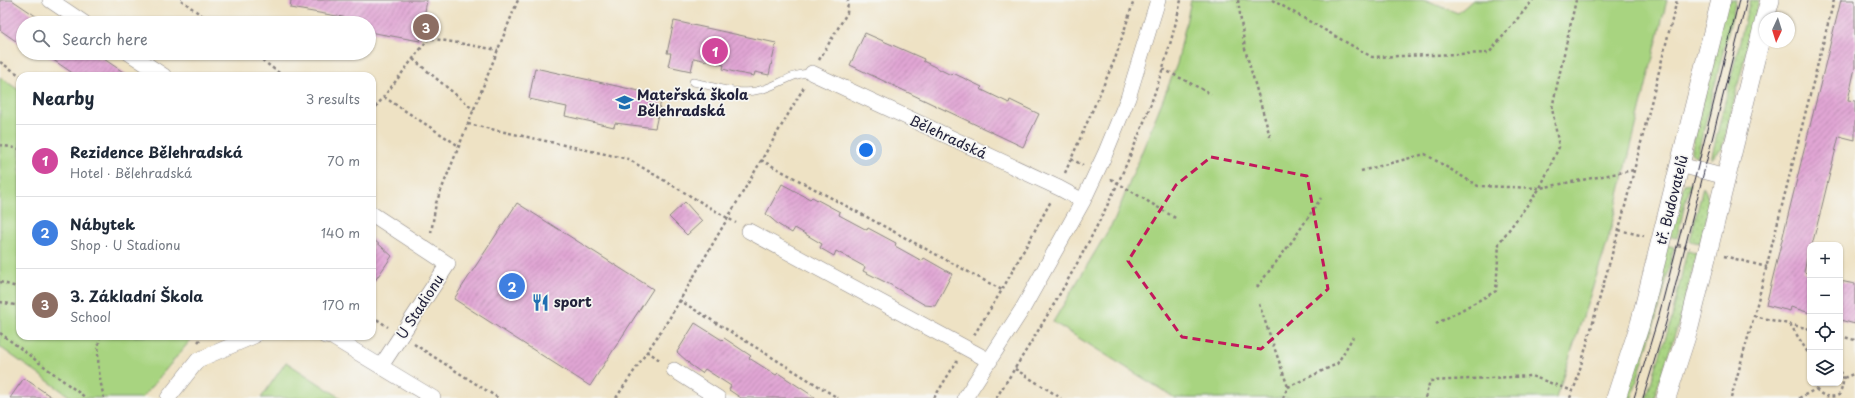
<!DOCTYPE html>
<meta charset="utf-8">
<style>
body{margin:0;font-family:"Playpen Sans",sans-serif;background:#f6f6f7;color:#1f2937}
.controls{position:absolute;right:12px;bottom:12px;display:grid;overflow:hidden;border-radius:8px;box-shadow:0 1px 3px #0004}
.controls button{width:36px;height:36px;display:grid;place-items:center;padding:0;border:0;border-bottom:1px solid #e0e1e3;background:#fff;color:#1f2937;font:20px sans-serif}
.compass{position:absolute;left:1759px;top:12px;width:36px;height:36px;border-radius:50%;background:#fff;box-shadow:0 1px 3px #0004;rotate:184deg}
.you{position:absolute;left:866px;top:150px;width:14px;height:14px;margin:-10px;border:3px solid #fff;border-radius:50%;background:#1a73e8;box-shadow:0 0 0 6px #1a73e833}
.badge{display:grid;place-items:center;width:26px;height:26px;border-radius:50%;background:#1a73e8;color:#fff;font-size:13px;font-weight:700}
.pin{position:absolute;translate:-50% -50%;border:2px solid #fff;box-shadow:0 1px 4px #0006}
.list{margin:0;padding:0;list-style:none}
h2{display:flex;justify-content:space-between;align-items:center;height:52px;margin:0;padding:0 16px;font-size:17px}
h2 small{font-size:13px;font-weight:400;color:#747a83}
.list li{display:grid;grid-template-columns:26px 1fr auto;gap:12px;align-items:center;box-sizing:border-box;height:72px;padding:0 16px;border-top:1px solid #e0e1e3}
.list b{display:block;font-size:15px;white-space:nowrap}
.list p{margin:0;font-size:13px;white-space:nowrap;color:#747a83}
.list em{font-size:13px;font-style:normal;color:#747a83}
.icon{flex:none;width:22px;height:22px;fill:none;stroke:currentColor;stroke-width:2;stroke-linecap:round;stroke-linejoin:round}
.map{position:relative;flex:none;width:1855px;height:398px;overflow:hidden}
.search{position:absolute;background:#fff;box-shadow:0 1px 3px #0004;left:16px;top:16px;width:360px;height:44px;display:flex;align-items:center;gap:10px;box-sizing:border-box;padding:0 14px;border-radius:22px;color:#747a83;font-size:15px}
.panel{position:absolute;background:#fff;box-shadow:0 1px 3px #0004;left:16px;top:72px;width:360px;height:268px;border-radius:12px}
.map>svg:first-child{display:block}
.grass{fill:url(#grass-dots);stroke:#657b5e}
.park{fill:#a8d480;stroke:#657b5e}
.building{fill:url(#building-hatch)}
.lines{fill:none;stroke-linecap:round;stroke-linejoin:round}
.service-casing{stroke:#888280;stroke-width:8}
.minor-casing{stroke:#888280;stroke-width:16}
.tertiary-casing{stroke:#888280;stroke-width:20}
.path{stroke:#888280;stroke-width:2.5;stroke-dasharray:3 3;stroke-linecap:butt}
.service{stroke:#fff;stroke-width:7}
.minor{stroke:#fff;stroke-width:15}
.tertiary{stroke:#fff;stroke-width:19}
.tram{stroke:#22223b;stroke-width:1}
.marked{fill:none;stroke:#c2185b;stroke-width:3;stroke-dasharray:8 5;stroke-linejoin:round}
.labels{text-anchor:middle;stroke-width:3.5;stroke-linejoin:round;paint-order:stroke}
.poi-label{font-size:14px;font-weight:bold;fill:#22223b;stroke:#f6f6f2;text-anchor:start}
.street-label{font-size:14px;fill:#22223b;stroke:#f6f6f2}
</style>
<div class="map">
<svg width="1855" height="398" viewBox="0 0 1855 398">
<defs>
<pattern id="grass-dots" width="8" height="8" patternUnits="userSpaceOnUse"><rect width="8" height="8" fill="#a8d480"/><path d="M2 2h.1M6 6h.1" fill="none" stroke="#90b670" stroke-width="1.8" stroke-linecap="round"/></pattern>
<pattern id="building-hatch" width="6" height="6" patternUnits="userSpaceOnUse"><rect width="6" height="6" fill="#e1a6d4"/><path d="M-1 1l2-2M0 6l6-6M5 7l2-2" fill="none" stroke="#b687ad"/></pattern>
</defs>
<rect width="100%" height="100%" fill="#f6f6f2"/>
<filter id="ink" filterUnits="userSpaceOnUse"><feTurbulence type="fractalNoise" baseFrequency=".025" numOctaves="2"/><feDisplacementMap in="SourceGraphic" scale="8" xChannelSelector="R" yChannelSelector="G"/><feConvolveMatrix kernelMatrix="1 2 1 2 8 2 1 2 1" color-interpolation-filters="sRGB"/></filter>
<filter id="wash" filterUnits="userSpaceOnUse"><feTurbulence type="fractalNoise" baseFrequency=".012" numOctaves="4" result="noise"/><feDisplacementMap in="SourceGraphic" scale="16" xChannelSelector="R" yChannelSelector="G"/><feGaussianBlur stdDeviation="0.9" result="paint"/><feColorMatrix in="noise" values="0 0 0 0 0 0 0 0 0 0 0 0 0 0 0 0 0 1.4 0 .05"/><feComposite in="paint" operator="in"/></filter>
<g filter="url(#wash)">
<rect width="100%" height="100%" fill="#eee2c4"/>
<!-- grass -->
<path class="grass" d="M 1725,0 L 1736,0 L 1697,157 L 1691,153 Z
M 1750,0 L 1759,0 L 1722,149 L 1711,159 Z
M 1690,183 L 1677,238 L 1667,236 L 1684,184 Z
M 1703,187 C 1715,203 1704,226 1700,243 L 1690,241 Z
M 1666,245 L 1674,247 L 1663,294 L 1636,384 L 1632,398 L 1621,398 Z
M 1687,251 L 1697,253 L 1679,322 L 1654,398 L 1646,398 L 1671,321 Z"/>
<!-- park -->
<path class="park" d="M 1191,0 L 1423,0 L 1458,13 L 1473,0 L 1667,0 L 1607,244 L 1556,398 L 1175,398 L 1053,322 L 1115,219 L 1177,64 Z
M 0,77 L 20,91 L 20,336 L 194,336 L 142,398 L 72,398 L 0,347 Z
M 286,362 L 341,398 L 261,398 Z"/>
<g id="blocks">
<!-- building -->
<path class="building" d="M 0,0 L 12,0 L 46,23 L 23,23 L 23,46 L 0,30 Z
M 291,0 L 427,0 L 420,41 L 369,32 L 369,23 L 359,23 L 360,20 L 290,8 Z
M 1841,0 L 1855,0 L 1855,68 L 1848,100 L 1855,101 L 1855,140 L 1839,136 L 1821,210 L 1812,245 L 1810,245 L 1804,272 L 1810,274 L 1810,313 L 1791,307 L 1790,311 L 1766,305 Z
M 674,21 L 776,43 L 769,75 L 755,72 L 754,76 L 738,73 L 723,69 L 724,65 L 694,58 L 691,71 L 668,66 L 671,53 L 667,53 Z
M 865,33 L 924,59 L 923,61 L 951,75 L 953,73 L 982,87 L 980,89 L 1009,103 L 1010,100 L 1039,114 L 1023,147 L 850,65 Z
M 43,53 L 90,53 L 100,59 L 101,57 L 129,76 L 77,76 Z
M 535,68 L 662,96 L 655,128 L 615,123 L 614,127 L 592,122 L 565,116 L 567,107 L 529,99 Z
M 782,184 L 810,199 L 812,197 L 840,212 L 839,215 L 867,230 L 868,228 L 896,243 L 895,246 L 922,261 L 924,258 L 952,274 L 935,306 L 925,305 L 891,285 L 863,271 L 865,267 L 836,251 L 834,256 L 820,248 L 822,244 L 795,228 L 792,233 L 779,225 L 766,214 Z
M 685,202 L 702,221 L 687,235 L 669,217 Z
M 517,203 L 653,289 L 590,386 L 454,299 Z
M 372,238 L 392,256 L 372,285 Z
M 1840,281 L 1855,284 L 1855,324 L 1840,320 Z
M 695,323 L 722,340 L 724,338 L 751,356 L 749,358 L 776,375 L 778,373 L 816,398 L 741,398 L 729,390 L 731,386 L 705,369 L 702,373 L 689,364 L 689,363 L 677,352 Z
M 24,378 L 53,398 L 10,398 Z"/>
</g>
</g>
<g filter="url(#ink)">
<use href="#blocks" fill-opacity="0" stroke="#888280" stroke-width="1"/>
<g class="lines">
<defs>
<path id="service" d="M 693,82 C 714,86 739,96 760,90 C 778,86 793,72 812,73"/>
<path id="minor" d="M 50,0 L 84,23
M 129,53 L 164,76
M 812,73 L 1059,188 L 1083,201
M 1680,165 L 1726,177
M 372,214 L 448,264 L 381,366
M 749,231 L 990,361
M 325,336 L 332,337 L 433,398
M 674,370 L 718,398
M 168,398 L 198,360 L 254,336
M 965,398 L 1023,308 L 1083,201 L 1105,154 L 1128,98 L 1158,0"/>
<path id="tertiary" d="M 1765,18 L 1770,0
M 1616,398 L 1640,324 L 1721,0
M 1666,398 L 1689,327 L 1765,19"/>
</defs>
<!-- service casing -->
<use href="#service" class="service-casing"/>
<!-- minor casing -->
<use href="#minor" class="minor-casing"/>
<!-- tertiary casing -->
<use href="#tertiary" class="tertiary-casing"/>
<!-- path -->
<path class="path" d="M 181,0 L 212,23
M 1238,0 L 1245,49 L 1271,140
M 1272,0 L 1372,57 L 1489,53 L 1533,0
M 253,53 L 283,76
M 413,59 L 474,110
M 819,60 L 847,13 L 848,0
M 0,62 L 21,76
M 1163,69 L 1211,94
M 384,97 L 459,146
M 372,112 L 429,38 L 498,50
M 468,124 L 628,159 L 736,223
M 0,145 L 20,149
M 1071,159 L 1083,165
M 761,160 L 1002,290
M 1361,171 L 1425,154 L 1478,186 L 1540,188 L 1634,170
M 1065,173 L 1115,59 L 1134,0
M 1111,179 L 1177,219
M 1619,230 L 1644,236
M 431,233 L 436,203 L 518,0
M 1678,245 L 1690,248
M 1724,256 L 1767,267
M 0,282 L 20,288
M 1257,287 L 1293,240 L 1321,198
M 679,300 L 838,398
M 0,302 L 20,306
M 1259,304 L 1288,387
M 372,316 L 388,327
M 1754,316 L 1810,329
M 1436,324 L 1496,291 L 1499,243 L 1540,188 L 1559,147 L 1552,108 L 1576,0
M 1790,324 L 1810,356
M 0,333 L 86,398
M 974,335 L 1002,290 L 1051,201
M 100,336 C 96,357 99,377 104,398
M 1840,336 L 1855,340
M 198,342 L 203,336
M 414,344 L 498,398
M 647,351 L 661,361
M 1015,369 L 1061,398
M 1844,378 L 1855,373
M 1817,383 L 1816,389 C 1823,397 1829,398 1839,395 C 1843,387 1845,380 1840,372
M 616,398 L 669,319 L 804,87
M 934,398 L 957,361
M 996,398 C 1075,275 1150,144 1181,0
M 1283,398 L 1288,387 L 1337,364 L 1353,337
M 1425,398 L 1430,381 L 1531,376 L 1573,391
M 1570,398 L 1576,383 L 1622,218 L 1677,0
M 1731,398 L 1754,316 L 1834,0
M 1799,398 L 1816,389"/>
<!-- service -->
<use href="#service" class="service"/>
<!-- minor -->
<use href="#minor" class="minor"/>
<!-- tertiary -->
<use href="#tertiary" class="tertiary"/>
<!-- tram -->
<path class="tram" d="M 1634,398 L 1659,315 L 1697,170 L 1739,0
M 1643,398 L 1667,319 L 1747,0"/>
</g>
</g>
<!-- marked area -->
<path class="marked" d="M 1211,157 L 1307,176 L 1328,289 L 1261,349 L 1182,337 L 1128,261 L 1176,185 Z"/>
<!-- icons -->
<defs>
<symbol id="school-bare" viewBox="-9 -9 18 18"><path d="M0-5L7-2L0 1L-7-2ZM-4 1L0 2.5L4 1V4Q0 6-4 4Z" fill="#1f6fb2" stroke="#f6f6f2" stroke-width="2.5" paint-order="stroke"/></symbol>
<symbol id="restaurant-bare" viewBox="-9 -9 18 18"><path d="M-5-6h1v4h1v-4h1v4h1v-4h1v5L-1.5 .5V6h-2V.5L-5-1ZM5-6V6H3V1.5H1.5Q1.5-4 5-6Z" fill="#1f6fb2" stroke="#f6f6f2" stroke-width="2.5" paint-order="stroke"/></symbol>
</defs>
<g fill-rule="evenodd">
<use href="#school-bare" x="612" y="90" width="25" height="25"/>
<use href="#restaurant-bare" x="528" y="290" width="25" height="25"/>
</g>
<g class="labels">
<!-- poi labels -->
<g class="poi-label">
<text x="637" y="100">Mateřská škola<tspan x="637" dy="16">Bělehradská</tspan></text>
<text x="554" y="307">sport</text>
</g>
<!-- street labels -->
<g class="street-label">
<text transform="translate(948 137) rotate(25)" y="5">Bělehradská</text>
<text transform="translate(1672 200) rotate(-76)" y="5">tř. Budovatelů</text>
<text transform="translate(420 307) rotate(-57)" y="5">U Stadionu</text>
</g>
</g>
</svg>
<div class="controls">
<button>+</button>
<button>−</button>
<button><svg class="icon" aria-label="locate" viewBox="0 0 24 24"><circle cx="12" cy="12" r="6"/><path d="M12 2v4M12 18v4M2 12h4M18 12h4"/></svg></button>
<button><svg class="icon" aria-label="layers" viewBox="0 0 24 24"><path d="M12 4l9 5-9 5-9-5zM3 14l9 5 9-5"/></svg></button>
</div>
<svg class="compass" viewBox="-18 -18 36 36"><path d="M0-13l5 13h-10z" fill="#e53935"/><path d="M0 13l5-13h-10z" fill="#747a83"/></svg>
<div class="you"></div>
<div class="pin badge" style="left:715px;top:51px;background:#d1479c">1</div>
<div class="pin badge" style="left:512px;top:286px;background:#3f7fe0">2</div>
<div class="pin badge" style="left:426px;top:27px;background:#8d6e63">3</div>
<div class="search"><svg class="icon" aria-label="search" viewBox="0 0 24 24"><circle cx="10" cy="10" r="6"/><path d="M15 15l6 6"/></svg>Search here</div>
<section class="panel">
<h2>Nearby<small>3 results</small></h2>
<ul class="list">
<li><span class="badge" style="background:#d1479c">1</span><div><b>Rezidence Bělehradská</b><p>Hotel · Bělehradská</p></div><em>70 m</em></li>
<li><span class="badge" style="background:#3f7fe0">2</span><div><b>Nábytek</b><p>Shop · U Stadionu</p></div><em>140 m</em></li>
<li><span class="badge" style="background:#8d6e63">3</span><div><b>3. Základní Škola</b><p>School</p></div><em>170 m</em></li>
</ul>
</section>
</div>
